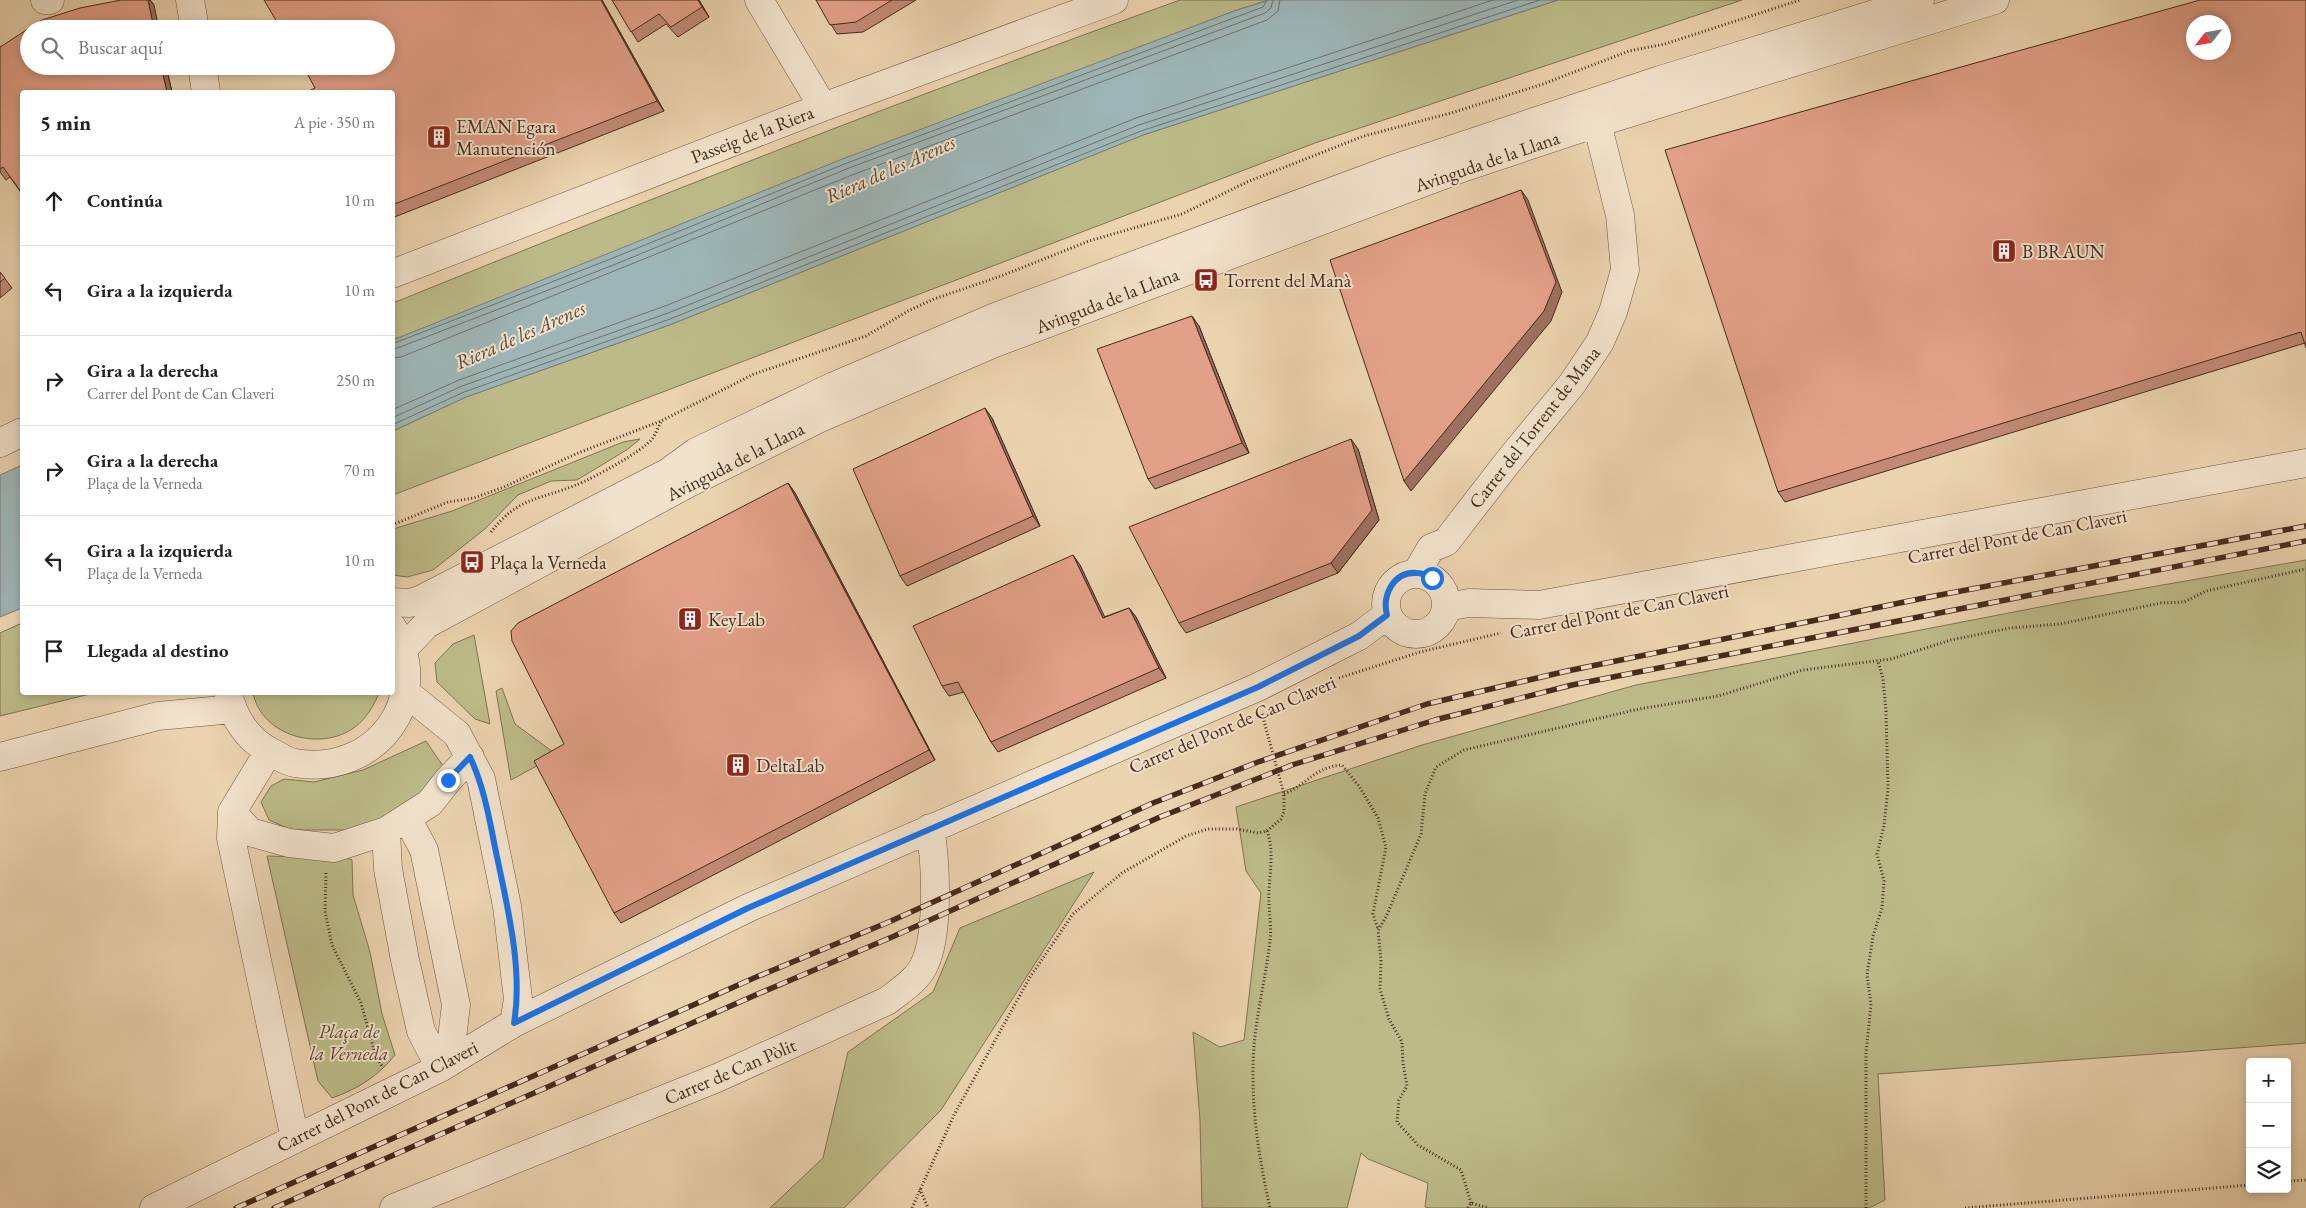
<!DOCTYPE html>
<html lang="es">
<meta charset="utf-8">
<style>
body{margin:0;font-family:"EB Garamond",serif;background:#f6f6f6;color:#222}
.controls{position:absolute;right:15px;bottom:15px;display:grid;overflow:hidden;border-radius:5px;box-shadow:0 2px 8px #0003}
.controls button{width:45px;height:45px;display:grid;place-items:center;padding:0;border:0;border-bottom:1px solid #e0e0e0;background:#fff;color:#222;font:25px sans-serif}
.compass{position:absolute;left:2186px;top:15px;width:45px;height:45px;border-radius:50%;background:#fff;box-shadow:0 2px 8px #0003;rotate:239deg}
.stop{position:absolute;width:15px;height:15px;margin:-11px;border:4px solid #1a73e8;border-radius:50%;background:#fff}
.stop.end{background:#1a73e8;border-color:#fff;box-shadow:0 1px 5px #0008}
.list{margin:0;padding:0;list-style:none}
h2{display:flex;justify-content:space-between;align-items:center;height:65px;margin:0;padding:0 20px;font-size:21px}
h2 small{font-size:16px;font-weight:400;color:#767676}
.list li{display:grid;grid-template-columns:32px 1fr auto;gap:15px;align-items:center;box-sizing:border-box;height:90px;padding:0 20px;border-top:1px solid #e0e0e0}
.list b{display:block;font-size:19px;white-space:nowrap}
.list p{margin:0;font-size:16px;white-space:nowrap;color:#767676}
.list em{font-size:16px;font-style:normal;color:#767676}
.icon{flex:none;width:28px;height:28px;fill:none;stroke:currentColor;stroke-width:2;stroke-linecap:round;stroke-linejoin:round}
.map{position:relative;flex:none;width:2306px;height:1208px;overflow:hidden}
.search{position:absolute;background:#fff;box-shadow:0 2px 8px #0003;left:20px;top:20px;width:375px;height:55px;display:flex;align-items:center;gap:12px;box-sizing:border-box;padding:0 18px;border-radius:28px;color:#767676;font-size:19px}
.panel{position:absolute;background:#fff;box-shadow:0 2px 8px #0003;left:20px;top:90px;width:375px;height:605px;border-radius:5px}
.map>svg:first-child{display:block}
.green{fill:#bcbb88;stroke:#817252}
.water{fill:#9db5b6;stroke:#7a7d78}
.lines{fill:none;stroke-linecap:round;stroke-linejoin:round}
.shore{stroke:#727069;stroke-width:1}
.minor-casing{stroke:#6f5441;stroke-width:29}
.path{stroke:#462a1c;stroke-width:3;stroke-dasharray:1 2.5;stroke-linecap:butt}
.minor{stroke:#f2e2cb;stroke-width:28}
.rail-casing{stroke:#462a1c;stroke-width:5.5}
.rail{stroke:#f2e2cb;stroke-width:4;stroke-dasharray:11;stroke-linecap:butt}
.wall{fill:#c28a75;stroke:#462a1c}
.shaded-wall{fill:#9e705f;stroke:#462a1c}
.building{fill:#e2a088;stroke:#462a1c;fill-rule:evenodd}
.route{stroke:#1a73e8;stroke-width:6}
.labels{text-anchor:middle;stroke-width:4;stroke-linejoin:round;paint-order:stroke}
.poi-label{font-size:19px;fill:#462a1c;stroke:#f2e2cb;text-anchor:start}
.street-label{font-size:19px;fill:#462a1c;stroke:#f2e2cb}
.park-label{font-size:19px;font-style:italic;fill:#5e4732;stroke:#f2e2cb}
.water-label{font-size:20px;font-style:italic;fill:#57463b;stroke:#f2e2cb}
</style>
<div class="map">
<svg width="2306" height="1208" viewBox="0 0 2306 1208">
<rect width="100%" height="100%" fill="#ebd3af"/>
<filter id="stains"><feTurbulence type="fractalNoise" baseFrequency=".004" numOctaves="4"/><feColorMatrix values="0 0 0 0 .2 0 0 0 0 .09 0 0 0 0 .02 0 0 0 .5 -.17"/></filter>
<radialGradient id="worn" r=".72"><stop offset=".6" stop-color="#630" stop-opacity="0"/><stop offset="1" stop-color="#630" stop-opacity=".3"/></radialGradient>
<!-- green -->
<path class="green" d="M 1180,0 L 1269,0 L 1234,11 L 393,340 L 393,303 C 654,197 915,95 1180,0 Z
M 1558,0 L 1742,0 L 1315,143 L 393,495 L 393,431 L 466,397 L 672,324 L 1143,135 Z
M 640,439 L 628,449 L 577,480 L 551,481 L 518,495 L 486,528 L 433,570 L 407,577 L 393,575 L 393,529 L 452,511 L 623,442 Z
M 2306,560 L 2306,1043 L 1878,1074 L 1885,1200 L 1869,1208 L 1430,1208 L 1425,1207 L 1428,1183 L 1368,1159 L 1361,1153 L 1347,1208 L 1202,1208 L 1200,1120 L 1193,1032 L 1220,1047 L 1244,1040 L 1261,893 L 1246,871 L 1236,807 L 1422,745 L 1636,685 L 2071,601 Z
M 22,623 L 22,692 L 94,693 L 0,716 L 0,633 Z
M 474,635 L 490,724 L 475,719 L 437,682 L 435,663 L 453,644 Z
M 502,688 L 515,724 L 557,755 L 511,780 L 496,691 Z
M 253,693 L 253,692 L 379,693 C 374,705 367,718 355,727 C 322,752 262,737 253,693 Z
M 426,741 L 443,766 L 436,783 L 401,811 L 357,830 L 292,830 L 269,820 L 261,802 L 271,786 L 284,779 L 314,782 L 363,770 Z
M 341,855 L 352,860 L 353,895 L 370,952 L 382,1014 L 395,1055 C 378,1076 358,1089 332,1098 L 318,1081 L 267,856 L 305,857 Z
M 1094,872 L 941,1110 L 844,1208 L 770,1208 L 823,1158 L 848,1052 L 933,992 L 960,928 Z"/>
<!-- water -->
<path class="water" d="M 1269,0 L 1558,0 L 1143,135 L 672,324 L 466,397 L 393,431 L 393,340 L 845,158 L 1234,11 Z
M 22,465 L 22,608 L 0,617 L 0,475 Z"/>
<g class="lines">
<!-- shore -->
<path class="shore" d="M 392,344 L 608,260 L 847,163 L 1263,7 L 1267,0
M 392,350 L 611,266 L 849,168 L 1265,13 L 1271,8 L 1273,0
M 392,358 L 401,357 L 852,175 L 1267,20 L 1278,11 L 1280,0
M 392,410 L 459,380 L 665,306 L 1136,118 L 1493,0
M 392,418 L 462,386 L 668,313 L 1139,125 L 1518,0
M 392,425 L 464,392 L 670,319 L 1141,131 L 1540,0"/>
<defs>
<path id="minor" d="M 45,0 L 50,0
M 190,0 L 195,29
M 759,0 L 823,107
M 202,66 L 206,92
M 392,274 L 823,107 L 1114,0
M 0,443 L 22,432
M 1417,572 L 1431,548 L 1446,542 L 1507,463 L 1572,384 L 1600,342 L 1613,312 L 1625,270 L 1620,215 L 1593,107
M1386 604a30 30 0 1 1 60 0a30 30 0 1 1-60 0Z
M 392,602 L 410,603 L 422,599 L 667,473 L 696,452 L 834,386 L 995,317 L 1387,171 L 1660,80 L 1920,0
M 1446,607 L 1469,603 L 1539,605 L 2306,463
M 403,649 L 427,624 L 689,483 L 818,419 L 995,343 L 1465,167 L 1597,123 L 1995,0
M 228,692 C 233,718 248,740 271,752 C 279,756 287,762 295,763 C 375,777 435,699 392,627
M 405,692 L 457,734 L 481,779 L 507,906 L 518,999 L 514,1023
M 269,751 L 232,812 L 231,838 L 295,1139
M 0,757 L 158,716 L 233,709
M 232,812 L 250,832 L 289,843 L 334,848 L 386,831 L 430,803 L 448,780 L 470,757
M 386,831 L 388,869 L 405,960 L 421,1031 L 440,1068 L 452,1038 L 456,1005 L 424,850 L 407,818
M 154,1208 L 440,1068 L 514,1023 L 748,908 L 1258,687 L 1359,636 L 1387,615
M 394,1208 L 717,1078 L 887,1001 C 900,991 919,979 925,963 C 939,932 936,862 930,828"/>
</defs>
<!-- minor casing -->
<use href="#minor" class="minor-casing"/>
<!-- path -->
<path class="path" d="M 392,525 L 448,502 L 474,498 L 504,487 L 578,453 L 661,421 L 754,374 L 866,336 L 908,311 L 934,299 L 1001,276 L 1089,241 L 1182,214 L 1247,182 L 1364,136 L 1451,113 L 1543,84 L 1629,51 L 1665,44 L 1800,0
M 491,532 C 518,497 539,500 576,485 C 592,479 643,451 652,439 C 656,434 658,427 661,422
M 1339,678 L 1420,652 L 1501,633
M 1284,794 C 1307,785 1314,767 1342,765 L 1359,786 L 1378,818 L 1386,847 L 1373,914 L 1378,929
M 1267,831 C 1274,849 1270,872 1269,891 C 1268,908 1272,924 1270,941 C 1266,976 1257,1011 1254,1046 C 1250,1101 1258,1154 1270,1208
M 326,873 L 325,911 L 332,945 L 361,1003 L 376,1057 L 383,1068
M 2287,1181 L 2306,1180
M 920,1189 L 928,1208
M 1471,1203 L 1461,1170 L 1418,1145 L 1397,1122 L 1399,1100 L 1407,1086 L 1403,1063 L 1402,1042 L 1389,1019 L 1380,989 L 1381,961 L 1378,930 L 1386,917 L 1421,834 L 1425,794 L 1436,767 L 1464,750 L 1639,709 L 1718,696 L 1803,670 L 1891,659 L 1951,640 L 2010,628 L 2060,624 L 2161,603 L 2184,602 L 2206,591 L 2306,569
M 912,1208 L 954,1115 L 1030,977 L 1073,914 L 1122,873 L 1186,836 L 1208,829 L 1237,829 L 1258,833 L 1267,831 L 1281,819 L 1284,812 L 1284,794 L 1262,714
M 1468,1208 L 1471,1203 L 1489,1208
M 1866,1208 L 1866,1053 L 1871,1004 L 1867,975 L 1873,936 L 1882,908 L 1884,881 L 1877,854 L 1884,826 L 1888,788 L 1886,711 L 1883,679 L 1878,661
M 1965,1208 L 2250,1185"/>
<!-- minor -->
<use href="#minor" class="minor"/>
<defs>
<path id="rail" d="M 236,1208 L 754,978 L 891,921 L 1153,803 L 1258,762 L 1427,704 L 1567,671 L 1924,598 L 2306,526
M 274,1208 L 760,993 L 892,937 L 1160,817 L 1292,765 L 1435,720 L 1572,685 L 2306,541"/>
</defs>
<!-- rail casing -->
<use href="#rail" class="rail-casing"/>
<!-- rail -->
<use href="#rail" class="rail"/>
</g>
<!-- wall -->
<path class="wall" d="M 121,0 L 150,0 L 154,5 L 29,66 L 166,66 L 172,92 L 22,92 L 22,194 L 10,177 L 6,180 L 0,172 L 0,47 Z
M 264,0 L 602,0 L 664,111 L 392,218 L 392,92 Z
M 612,0 L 699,0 L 709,17 L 678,37 L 666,24 L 638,42 Z
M 816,0 L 916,0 L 863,32 L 837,34 Z
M 2200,0 L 2305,343 L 1785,502 L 1778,492 Z
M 0,272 L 12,288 L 0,298 Z
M 1199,326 L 1249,453 L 1155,489 L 1148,479 Z
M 992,418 L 1040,526 L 907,586 L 900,576 Z
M 1358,449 L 1379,520 L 1338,573 L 1186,633 L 1179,623 Z
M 788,483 L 795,493 L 935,760 L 621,923 L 614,913 L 564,744 Z
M 1080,565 L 1104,617 L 1129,608 L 1136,617 L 1166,678 L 998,752 L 991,742 L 964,692 L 949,696 L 942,686 Z"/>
<!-- shaded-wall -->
<path class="shaded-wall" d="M 148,0 L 150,0 L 154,5 L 159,29 L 154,29 Z
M 601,0 L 602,0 L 664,111 L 657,101 Z
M 698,0 L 699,0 L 709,17 L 702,7 Z
M 161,66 L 166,66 L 172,92 L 167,92 Z
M 1521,190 L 1528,200 L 1562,292 L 1551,321 L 1411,491 L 1404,481 Z
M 1192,316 L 1199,326 L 1249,453 L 1242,443 Z
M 985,408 L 992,418 L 1040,526 L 1033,516 Z
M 1351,439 L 1358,449 L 1379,520 L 1338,573 L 1331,563 Z
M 788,483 L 795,493 L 935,760 L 929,750 Z
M 1073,555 L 1080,565 L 1110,628 L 1103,618 Z
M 1129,608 L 1136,617 L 1166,678 L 1159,668 Z"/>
<!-- building -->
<path class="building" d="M 121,0 L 148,0 L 154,29 L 29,29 L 29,66 L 161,66 L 167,92 L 22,92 L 22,193 L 3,167 L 0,169 L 0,47 L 42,20 L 80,8 Z
M 264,0 L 601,0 L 657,101 L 392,205 L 392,92 L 307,92 L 315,88 L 303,66 L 386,66 L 386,29 L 281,29 Z
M 612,0 L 698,0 L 702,7 L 671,27 L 659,14 L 631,32 Z
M 816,0 L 892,0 L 856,22 L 830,25 Z
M 2200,0 L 2306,0 L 2306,348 L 2301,332 L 1778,492 L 1665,150 ZM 2194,22 L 2224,22 L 2224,52 L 2194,52 Z
M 1521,190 L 1556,282 L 1544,311 L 1404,481 L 1330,260 Z
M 0,272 L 5,278 L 0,282 Z
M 1192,316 L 1242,443 L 1148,479 L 1097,349 Z
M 985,408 L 1033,516 L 900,576 L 853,469 Z
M 1351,439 L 1372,510 L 1331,563 L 1179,623 L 1129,527 Z
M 788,483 L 929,750 L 614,913 L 534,761 L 564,744 L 512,641 L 511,631 L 518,623 Z
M 1073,555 L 1103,618 L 1129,608 L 1159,668 L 991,742 L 958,682 L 942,686 L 913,626 Z"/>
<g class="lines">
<!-- route -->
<path class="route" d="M 448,780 L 470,757 C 485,789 490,823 497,857 C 508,909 523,971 514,1023 L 748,908 L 1258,687 L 1359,636 L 1387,615 C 1382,596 1393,571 1417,573 C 1422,573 1428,576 1432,578"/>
</g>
<!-- icons -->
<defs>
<symbol id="building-square" viewBox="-11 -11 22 22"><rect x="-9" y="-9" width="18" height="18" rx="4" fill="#8f2418" stroke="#f2e2cb"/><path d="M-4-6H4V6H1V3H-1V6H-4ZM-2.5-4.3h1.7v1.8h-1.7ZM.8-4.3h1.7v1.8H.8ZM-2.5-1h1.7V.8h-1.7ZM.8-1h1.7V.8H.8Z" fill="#fff"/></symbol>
<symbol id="bus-square" viewBox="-11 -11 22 22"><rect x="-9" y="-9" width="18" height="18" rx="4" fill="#8f2418" stroke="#f2e2cb"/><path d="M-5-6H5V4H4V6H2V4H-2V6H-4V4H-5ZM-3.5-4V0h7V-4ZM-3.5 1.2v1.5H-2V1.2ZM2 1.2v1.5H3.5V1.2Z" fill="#fff"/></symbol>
</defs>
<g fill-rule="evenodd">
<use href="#building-square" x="425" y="123" width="28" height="28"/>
<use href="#building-square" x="1990" y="237" width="28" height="28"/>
<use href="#bus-square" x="1192" y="266" width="28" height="28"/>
<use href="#bus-square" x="458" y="548" width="28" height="28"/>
<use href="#building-square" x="676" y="605" width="28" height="28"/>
<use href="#building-square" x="724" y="751" width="28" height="28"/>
</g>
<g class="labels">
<!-- poi labels -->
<g class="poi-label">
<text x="456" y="133">EMAN Egara<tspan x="456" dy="22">Manutención</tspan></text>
<text x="2022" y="258">B BRAUN</text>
<text x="1224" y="287">Torrent del Manà</text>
<text x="490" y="569">Plaça la Verneda</text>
<text x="708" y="626">KeyLab</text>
<text x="756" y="772">DeltaLab</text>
</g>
<!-- street labels -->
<g class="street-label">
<text transform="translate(752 134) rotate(-21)" y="7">Passeig de la Riera</text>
<text transform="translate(1487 161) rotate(-19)" y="7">Avinguda de la Llana</text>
<text transform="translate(1107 300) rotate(-21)" y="7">Avinguda de la Llana</text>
<text transform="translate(1534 427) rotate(-52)" y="7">Carrer del Torrent de Mana</text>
<text transform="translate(735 461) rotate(-27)" y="7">Avinguda de la Llana</text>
<text transform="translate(2017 536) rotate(-11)" y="7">Carrer del Pont de Can Claveri</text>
<text transform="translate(1619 611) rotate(-11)" y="7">Carrer del Pont de Can Claveri</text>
<text transform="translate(1232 724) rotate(-23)" y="7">Carrer del Pont de Can Claveri</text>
<text transform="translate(730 1071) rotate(-23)" y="7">Carrer de Can Pòlit</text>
<text transform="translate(377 1096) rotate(-27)" y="7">Carrer del Pont de Can Claveri</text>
</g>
<!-- park labels -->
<g class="park-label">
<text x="349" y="1038">Plaça de<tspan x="349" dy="22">la Verneda</tspan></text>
</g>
<!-- water labels -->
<g class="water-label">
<text transform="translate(890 169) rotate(-24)" y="7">Riera de les Arenes</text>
<text transform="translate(520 335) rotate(-24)" y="7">Riera de les Arenes</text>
</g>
</g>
<rect width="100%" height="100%" filter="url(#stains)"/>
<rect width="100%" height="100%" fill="url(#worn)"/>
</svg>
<div class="controls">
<button>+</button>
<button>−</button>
<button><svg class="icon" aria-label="layers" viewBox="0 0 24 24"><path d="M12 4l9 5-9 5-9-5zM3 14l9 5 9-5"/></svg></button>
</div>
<svg class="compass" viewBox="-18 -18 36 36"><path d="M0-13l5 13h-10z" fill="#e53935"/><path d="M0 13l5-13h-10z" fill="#767676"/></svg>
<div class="stop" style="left:1432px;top:578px"></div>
<div class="stop end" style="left:448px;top:780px"></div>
<div class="search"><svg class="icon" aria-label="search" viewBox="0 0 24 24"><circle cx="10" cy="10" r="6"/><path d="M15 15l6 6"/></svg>Buscar aquí</div>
<section class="panel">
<h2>5 min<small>A pie · 350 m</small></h2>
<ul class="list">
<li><svg class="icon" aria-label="ahead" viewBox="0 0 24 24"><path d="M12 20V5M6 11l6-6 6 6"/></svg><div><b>Continúa</b></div><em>10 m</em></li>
<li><svg class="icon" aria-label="left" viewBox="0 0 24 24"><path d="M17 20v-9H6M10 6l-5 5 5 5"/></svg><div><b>Gira a la izquierda</b></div><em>10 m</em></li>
<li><svg class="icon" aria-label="right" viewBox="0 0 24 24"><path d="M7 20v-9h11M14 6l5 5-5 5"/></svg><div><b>Gira a la derecha</b><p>Carrer del Pont de Can Claveri</p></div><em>250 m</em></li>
<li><svg class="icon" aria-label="right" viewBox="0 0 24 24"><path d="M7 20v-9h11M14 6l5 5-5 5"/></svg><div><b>Gira a la derecha</b><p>Plaça de la Verneda</p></div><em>70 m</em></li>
<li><svg class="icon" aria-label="left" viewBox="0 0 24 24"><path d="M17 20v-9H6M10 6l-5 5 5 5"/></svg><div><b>Gira a la izquierda</b><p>Plaça de la Verneda</p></div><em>10 m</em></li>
<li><svg class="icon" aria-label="arrive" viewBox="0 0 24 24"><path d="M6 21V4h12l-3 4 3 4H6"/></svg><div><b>Llegada al destino</b></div></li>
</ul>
</section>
</div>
